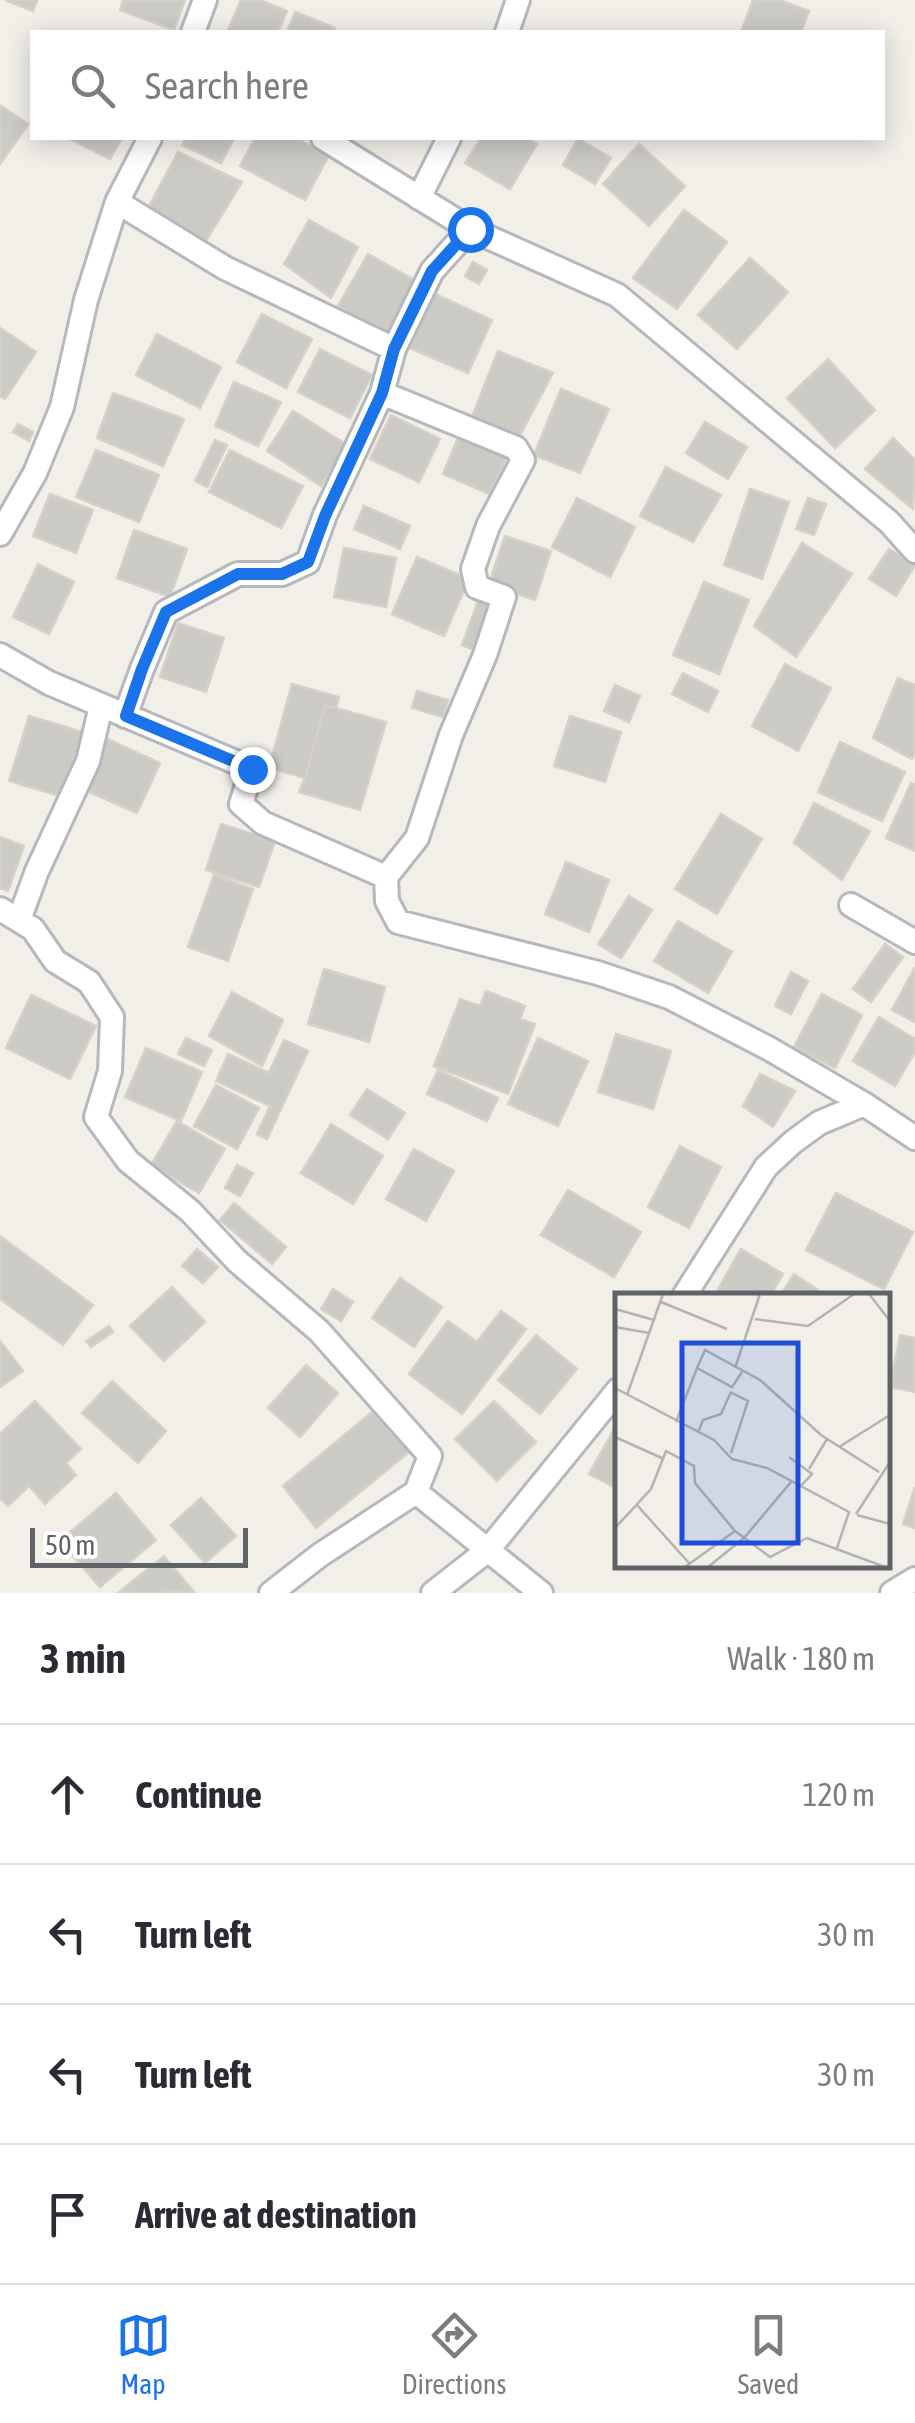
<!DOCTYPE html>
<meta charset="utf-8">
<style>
body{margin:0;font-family:"Asap Condensed",sans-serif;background:#f7f7f7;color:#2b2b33}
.scale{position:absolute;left:30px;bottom:25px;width:218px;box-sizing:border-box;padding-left:10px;border:5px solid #5f6368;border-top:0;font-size:28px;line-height:35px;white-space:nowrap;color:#5f6368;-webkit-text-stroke:8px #fff;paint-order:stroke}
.stop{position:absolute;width:30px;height:30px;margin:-22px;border:8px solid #1a73e8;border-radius:50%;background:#fff}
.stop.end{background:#1a73e8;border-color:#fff;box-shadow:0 2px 10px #0008}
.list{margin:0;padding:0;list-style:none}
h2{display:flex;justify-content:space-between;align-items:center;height:130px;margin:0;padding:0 40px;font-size:42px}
h2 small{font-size:32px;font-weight:400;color:#7c7c81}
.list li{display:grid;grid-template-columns:65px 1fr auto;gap:30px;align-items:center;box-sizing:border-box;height:140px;padding:0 40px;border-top:2px solid #e1e1e2}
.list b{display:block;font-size:38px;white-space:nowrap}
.list em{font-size:32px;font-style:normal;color:#7c7c81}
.icon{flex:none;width:55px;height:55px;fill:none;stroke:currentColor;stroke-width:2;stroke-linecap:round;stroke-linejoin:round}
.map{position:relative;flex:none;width:915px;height:1593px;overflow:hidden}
.search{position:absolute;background:#fff;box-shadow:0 5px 25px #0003;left:30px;right:30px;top:30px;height:110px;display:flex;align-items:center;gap:25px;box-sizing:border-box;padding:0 35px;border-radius:0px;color:#7c7c81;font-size:38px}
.sheet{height:690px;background:#fff}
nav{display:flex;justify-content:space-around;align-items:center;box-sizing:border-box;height:140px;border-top:2px solid #e1e1e2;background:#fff;font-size:28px;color:#7c7c81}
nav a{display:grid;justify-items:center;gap:5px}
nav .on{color:#1a73e8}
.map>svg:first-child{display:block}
.building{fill:#cccac5;stroke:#d6d1c6;stroke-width:2.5}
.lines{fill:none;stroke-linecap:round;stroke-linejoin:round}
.street-casing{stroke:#b5b8bc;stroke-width:28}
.street{stroke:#fff;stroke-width:22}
.route{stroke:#1a73e8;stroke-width:12}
.inset-road{fill:none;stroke:#b3b3b1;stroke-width:2.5}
.view{fill:#1d4ed8;fill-opacity:0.15;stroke:#1d4ed8;stroke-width:5}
.inset-edge{fill:none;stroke:#5f6368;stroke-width:5}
</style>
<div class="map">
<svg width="915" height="1593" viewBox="0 0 915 1593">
<rect width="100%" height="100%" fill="#f1efe8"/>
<!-- building -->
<path class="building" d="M 5,0 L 37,0 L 33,11 Z
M 123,0 L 185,0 L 174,30 L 120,10 Z
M 241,0 L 260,0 L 287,11 L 278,32 L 227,32 Z
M 753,0 L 780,0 L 809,11 L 801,32 L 741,32 Z
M 295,12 L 335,28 L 333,32 L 287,32 Z
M 0,105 L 28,124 L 0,164 Z
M 68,138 L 122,138 L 110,159 Z
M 186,138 L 234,138 L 221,163 L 182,145 Z
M 255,138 L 295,138 L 329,155 L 305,200 L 240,166 Z
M 481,138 L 526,138 L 537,144 L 510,189 L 465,163 Z
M 578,139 L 611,158 L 595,184 L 563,165 Z
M 639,144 L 685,186 L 649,226 L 603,184 Z
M 178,152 L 242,182 L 204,244 L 147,210 Z
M 684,210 L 727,242 L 677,309 L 633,278 Z
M 309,220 L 358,247 L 331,298 L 284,264 Z
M 368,254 L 423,285 L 392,337 L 338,306 Z
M 750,258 L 788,292 L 737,349 L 698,315 Z
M 473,262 L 487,270 L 479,284 L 465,276 Z
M 435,294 L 492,320 L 468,373 L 410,348 Z
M 262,314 L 312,339 L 286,388 L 237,362 Z
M 0,328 L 36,352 L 5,399 L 0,396 Z
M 157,334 L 221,367 L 200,408 L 136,375 Z
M 320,349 L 372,375 L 350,418 L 298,392 Z
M 498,351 L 553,373 L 517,441 L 472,417 Z
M 828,359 L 875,410 L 835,448 L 787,398 Z
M 234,382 L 281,402 L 258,446 L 215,426 Z
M 561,389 L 609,409 L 580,473 L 534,455 Z
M 113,393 L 184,419 L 163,466 L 97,438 Z
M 293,411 L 347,445 L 321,486 L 267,451 Z
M 391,415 L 440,439 L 419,482 L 370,459 Z
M 705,422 L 747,447 L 728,479 L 686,453 Z
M 18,424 L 33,432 L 29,441 L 13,432 Z
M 459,436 L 507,456 L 490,494 L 443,474 Z
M 893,438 L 915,460 L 913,509 L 865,469 Z
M 215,440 L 227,445 L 207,487 L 195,481 Z
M 96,450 L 159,475 L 139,522 L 76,497 Z
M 230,450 L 303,486 L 281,528 L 209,492 Z
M 666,467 L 721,495 L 693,542 L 640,516 Z
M 750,489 L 789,502 L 762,579 L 724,565 Z
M 50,494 L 93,510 L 76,553 L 33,536 Z
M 577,498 L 635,527 L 610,577 L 552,547 Z
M 808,498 L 826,504 L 814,535 L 796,529 Z
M 364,506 L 410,526 L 400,549 L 354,529 Z
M 134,530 L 187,549 L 170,597 L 117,578 Z
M 505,536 L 551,551 L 535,600 L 489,584 Z
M 802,543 L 852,574 L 796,657 L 754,626 Z
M 344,548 L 396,558 L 386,607 L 334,597 Z
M 889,549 L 915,565 L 896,596 L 869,579 Z
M 417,557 L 469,579 L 444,636 L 392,614 Z
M 38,564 L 74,582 L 49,634 L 13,617 Z
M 704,582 L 749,600 L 719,674 L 673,655 Z
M 481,593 L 496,599 L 477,651 L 462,645 Z
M 178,623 L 224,638 L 206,692 L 160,677 Z
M 785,664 L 831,688 L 798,751 L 752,726 Z
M 683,673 L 718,691 L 708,712 L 672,694 Z
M 898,678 L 915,685 L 915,752 L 912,759 L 873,738 Z
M 292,684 L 339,697 L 336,708 L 325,705 L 305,778 L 269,768 Z
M 615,685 L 640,696 L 629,722 L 604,711 Z
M 417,691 L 448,700 L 443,717 L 412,708 Z
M 325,705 L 386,722 L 360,810 L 299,792 L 305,778 Z
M 29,716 L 83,732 L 63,797 L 9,781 Z
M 570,716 L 621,732 L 605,782 L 554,766 Z
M 105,738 L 160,763 L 137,813 L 83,789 Z
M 840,742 L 905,772 L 882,821 L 818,792 Z
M 911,783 L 915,785 L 915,851 L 886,838 Z
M 814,803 L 870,831 L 842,880 L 794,843 Z
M 721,814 L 762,839 L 717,914 L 675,889 Z
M 221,824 L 275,841 L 259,887 L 206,870 Z
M 0,837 L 24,846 L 8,891 L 0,888 Z
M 566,862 L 609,880 L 589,932 L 545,914 Z
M 214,875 L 253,889 L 228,961 L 188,947 Z
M 629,896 L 652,910 L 621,958 L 598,944 Z
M 678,921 L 732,952 L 708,993 L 654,961 Z
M 885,944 L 903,957 L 871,1002 L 853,989 Z
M 915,967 L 915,1022 L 892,1010 Z
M 324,969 L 385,987 L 369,1042 L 308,1024 Z
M 791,972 L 808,981 L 791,1014 L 775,1006 Z
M 486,991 L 525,1006 L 520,1019 L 535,1024 L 508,1094 L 434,1066 L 460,999 L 480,1006 Z
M 232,992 L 283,1020 L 262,1066 L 209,1036 Z
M 822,994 L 862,1015 L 835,1068 L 794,1047 Z
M 31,995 L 96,1026 L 70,1079 L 6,1048 Z
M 879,1017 L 915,1039 L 915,1052 L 895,1086 L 853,1061 Z
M 616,1034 L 671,1051 L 653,1109 L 598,1092 Z
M 186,1038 L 212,1050 L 204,1066 L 178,1054 Z
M 538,1038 L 588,1061 L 558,1126 L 508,1104 Z
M 284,1040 L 308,1051 L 267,1139 L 257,1134 L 270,1106 L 216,1081 L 228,1054 L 269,1073 Z
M 146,1048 L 202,1072 L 181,1121 L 125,1097 Z
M 438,1070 L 498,1098 L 487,1121 L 427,1094 Z
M 760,1074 L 795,1091 L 773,1127 L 743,1106 Z
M 216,1085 L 259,1108 L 237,1149 L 194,1126 Z
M 367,1089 L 405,1113 L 388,1139 L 350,1115 Z
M 177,1121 L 225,1149 L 199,1193 L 151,1165 Z
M 331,1124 L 383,1156 L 353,1204 L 301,1173 Z
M 680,1146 L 721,1167 L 689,1228 L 648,1207 Z
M 414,1149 L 454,1171 L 426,1221 L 386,1199 Z
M 237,1165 L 253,1173 L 240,1196 L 225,1188 Z
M 568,1190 L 641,1232 L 614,1277 L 541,1235 Z
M 836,1193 L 913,1232 L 884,1289 L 806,1250 Z
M 234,1203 L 286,1247 L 272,1264 L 220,1220 Z
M 0,1236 L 93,1305 L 63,1345 L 0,1299 Z
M 197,1249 L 218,1267 L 203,1283 L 182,1266 Z
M 741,1249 L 783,1274 L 770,1296 L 724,1296 L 717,1291 Z
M 794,1274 L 818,1290 L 815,1296 L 780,1296 Z
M 400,1278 L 442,1307 L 414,1347 L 372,1318 Z
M 172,1287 L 205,1322 L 164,1361 L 130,1326 Z
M 333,1289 L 353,1302 L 341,1321 L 321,1309 Z
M 501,1311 L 526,1329 L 462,1414 L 409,1374 L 448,1321 L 477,1342 Z
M 109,1326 L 113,1332 L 91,1347 L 86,1341 Z
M 536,1335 L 577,1369 L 540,1414 L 498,1380 Z
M 900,1335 L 915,1338 L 915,1392 L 890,1387 Z
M 0,1341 L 23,1371 L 0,1387 Z
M 306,1365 L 338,1393 L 300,1437 L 268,1408 Z
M 112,1381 L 166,1431 L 138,1463 L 82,1413 Z
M 35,1401 L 81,1449 L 66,1463 L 76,1475 L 45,1504 L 29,1486 L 8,1506 L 0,1498 L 0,1434 Z
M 494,1401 L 536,1442 L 497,1481 L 455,1439 Z
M 372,1412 L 409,1452 L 316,1528 L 283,1486 Z
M 613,1431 L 618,1433 L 618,1489 L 589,1474 Z
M 915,1487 L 915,1528 L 903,1524 Z
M 116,1493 L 156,1540 L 100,1587 L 60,1541 Z
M 201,1498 L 236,1536 L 205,1563 L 171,1525 Z
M 164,1556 L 194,1592 L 118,1593 Z"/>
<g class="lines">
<defs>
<path id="street" d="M 193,32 L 205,0
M 507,32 L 518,0
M 323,138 L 470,229 L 617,295 L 889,522 L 915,551
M 419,198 L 449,138
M 117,202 L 150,138
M 382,393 L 516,448 L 523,460 L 488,526 L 473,569 L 477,587 L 504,597 L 485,655 L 451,735 L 417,838 L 386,877
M 0,534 L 35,473 L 62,407 L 86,300 L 117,202 L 225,268 L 394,349 L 432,271 L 470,229
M 0,655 L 49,683 L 252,769 L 241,804 L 263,823 L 386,877 L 387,901 L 398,922 L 598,973 L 669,997 L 768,1048 L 864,1104 L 915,1138
M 125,716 L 142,669 L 166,612 L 238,574 L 282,574 L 308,562 L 325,515 L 382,393 L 394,349
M 851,905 L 915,942
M 0,909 L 33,929 L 55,961 L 89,982 L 112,1017 L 110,1071 L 96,1117 L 128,1161 L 190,1211 L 237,1261 L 319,1331 L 430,1456 L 416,1492
M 19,920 L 37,871 L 88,761 L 101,706
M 684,1296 L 766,1167 L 793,1142 L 819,1123 L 864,1104
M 271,1593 L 320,1555 L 416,1492 L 541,1593
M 433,1593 L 488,1550 L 618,1390
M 892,1593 L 915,1579"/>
</defs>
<!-- street casing -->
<use href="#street" class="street-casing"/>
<!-- street -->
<use href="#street" class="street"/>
</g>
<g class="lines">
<!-- route -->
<path class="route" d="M 252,769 L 126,716 L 142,669 L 166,612 L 238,574 L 282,574 L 308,562 L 325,516 L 382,393 L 394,349 L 432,271 L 470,229"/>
</g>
<!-- overview -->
<g transform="translate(615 1293)">
<rect width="275" height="275" fill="#f1efe8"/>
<path class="inset-road" d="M 254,1 L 275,28M 46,9 L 112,36M 0,16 L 39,27M 140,26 L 193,33 L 239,1M 0,34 L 34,40M 82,75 L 90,57 L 145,87 L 206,142 L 264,179M 120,75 L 145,1M 0,95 L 99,147 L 117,166 L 152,175 L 234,219 L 222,255M 115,99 L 133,108 L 116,160M 12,102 L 48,1M 61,129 L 82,75 L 117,94 L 127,79M 83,140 L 88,127 L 106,121 L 116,99M 0,144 L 49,166M 224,154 L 275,122M 174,164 L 197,181 L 185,194M 194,176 L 212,146M 21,211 L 74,270M 241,221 L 275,169M 242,222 L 275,231M 0,235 L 36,196 L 51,158 L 79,173 L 80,190 L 120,238M 70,274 L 120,238 L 155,264 L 192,245 L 270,274M 93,274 L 129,245 L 176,189"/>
<path class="view" d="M 67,50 L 183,50 L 183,250 L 67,250 Z"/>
<rect width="275" height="275" class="inset-edge"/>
</g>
</svg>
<div class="scale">50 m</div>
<div class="stop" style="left:470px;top:229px"></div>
<div class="stop end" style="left:252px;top:769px"></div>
<div class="search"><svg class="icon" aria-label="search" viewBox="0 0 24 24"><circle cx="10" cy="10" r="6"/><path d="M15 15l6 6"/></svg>Search here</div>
</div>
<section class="sheet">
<h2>3 min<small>Walk · 180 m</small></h2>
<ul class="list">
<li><svg class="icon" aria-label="ahead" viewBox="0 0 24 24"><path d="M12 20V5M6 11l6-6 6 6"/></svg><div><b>Continue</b></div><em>120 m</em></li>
<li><svg class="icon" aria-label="left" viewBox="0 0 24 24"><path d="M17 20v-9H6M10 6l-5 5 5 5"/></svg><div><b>Turn left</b></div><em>30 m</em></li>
<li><svg class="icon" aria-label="left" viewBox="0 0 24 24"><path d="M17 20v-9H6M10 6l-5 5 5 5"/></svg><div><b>Turn left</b></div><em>30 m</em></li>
<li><svg class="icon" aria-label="arrive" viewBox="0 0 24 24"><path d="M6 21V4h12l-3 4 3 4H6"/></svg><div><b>Arrive at destination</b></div></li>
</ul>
</section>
<nav>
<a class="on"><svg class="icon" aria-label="map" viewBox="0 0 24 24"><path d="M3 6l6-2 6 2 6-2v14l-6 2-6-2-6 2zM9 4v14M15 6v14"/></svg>Map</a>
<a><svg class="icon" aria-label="directions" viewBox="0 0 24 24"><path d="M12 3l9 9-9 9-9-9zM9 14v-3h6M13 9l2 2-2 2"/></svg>Directions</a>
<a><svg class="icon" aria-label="saved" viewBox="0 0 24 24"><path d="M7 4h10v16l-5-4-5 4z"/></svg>Saved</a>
</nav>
